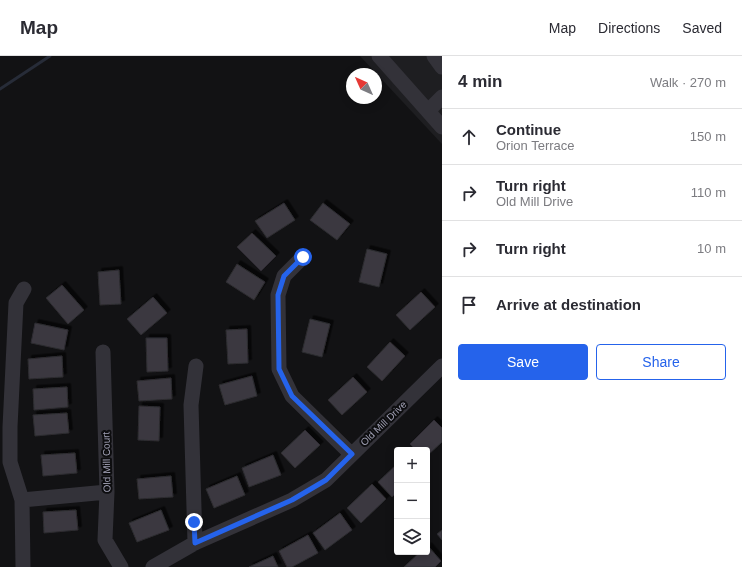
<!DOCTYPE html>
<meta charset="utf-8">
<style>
body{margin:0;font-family:Arial,sans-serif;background:#f7f7f7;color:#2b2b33}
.controls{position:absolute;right:12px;bottom:12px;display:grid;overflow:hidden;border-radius:4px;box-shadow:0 2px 10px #0003}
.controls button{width:36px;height:36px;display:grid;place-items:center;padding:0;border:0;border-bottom:1px solid #e1e1e2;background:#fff;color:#2b2b33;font:20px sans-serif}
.compass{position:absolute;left:346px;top:12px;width:36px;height:36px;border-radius:50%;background:#fff;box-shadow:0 2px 10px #0003;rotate:315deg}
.stop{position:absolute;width:12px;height:12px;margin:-9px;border:3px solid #2563eb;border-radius:50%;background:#fff}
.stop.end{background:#2563eb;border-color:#fff;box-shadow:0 1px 4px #0008}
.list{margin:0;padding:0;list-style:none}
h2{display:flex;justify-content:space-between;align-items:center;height:52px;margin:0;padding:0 16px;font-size:17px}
h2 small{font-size:13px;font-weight:400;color:#7c7c81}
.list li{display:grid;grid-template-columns:26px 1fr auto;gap:12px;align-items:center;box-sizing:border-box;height:56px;padding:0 16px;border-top:1px solid #e1e1e2}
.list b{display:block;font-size:15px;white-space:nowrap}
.list p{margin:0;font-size:13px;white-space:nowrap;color:#7c7c81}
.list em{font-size:13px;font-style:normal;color:#7c7c81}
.actions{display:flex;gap:8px;padding:12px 16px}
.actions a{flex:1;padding:9px 0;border:1px solid #2563eb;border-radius:4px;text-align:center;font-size:14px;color:#2563eb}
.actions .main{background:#2563eb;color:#fff}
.icon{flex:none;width:22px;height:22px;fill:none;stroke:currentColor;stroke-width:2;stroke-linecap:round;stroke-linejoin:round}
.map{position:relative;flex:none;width:442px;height:511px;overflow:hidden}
header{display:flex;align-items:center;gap:24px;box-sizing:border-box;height:56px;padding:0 20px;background:#fff;border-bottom:1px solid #e1e1e2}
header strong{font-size:19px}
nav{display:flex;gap:22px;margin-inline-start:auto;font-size:14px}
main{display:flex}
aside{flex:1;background:#fff}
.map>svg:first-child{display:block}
.built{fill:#1e1e21}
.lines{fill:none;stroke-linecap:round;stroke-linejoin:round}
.stream{stroke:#272c38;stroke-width:3}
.building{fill:#3a393f;stroke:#2d2c30;filter:url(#shadow)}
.minor{stroke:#333239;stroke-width:15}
.route{stroke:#2563eb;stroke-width:5}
.labels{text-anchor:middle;stroke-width:4;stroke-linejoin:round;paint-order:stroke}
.street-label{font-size:10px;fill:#a2a2b6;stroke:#0d0d0f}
</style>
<header>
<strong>Map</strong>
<nav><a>Map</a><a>Directions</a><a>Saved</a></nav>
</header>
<main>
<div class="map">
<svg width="442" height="511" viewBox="0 0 442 511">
<defs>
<filter id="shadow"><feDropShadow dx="3.5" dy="-3.5" stdDeviation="0" flood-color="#0009"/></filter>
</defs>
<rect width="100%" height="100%" fill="#121214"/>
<!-- built -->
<path class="built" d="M 360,0 L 442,0 L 442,88 Z"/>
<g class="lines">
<!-- stream -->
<path class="stream" d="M 0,33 L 50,0"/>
</g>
<!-- building -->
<path class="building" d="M 284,147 L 295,164 L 267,182 L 255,165 Z
M 323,147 L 350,168 L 337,184 L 310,164 Z
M 252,177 L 276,200 L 261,215 L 237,191 Z
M 367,193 L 387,198 L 379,231 L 359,226 Z
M 237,208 L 265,226 L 254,244 L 226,226 Z
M 119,214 L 121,248 L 100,249 L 98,216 Z
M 62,229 L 84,254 L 68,268 L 46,242 Z
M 421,236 L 435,251 L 410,274 L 396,259 Z
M 153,241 L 167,257 L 141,279 L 127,263 Z
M 310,263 L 330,268 L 322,301 L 302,296 Z
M 35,267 L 68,274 L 64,294 L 31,287 Z
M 247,273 L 248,307 L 228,308 L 226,274 Z
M 146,282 L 167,282 L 168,315 L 147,316 Z
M 390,286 L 405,300 L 382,325 L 367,311 Z
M 62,300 L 63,321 L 29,323 L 28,303 Z
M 252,320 L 257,340 L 225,349 L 219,329 Z
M 353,321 L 367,336 L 342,359 L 328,344 Z
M 171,322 L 172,343 L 139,345 L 137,325 Z
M 67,331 L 68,351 L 34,354 L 33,333 Z
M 139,350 L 160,351 L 159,385 L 138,384 Z
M 67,357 L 69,377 L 35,380 L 33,359 Z
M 434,364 L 442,372 L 442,386 L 427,400 L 427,394 L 416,394 L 410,388 Z
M 305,374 L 320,389 L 295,412 L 281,397 Z
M 75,397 L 77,417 L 43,420 L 41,399 Z
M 273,399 L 281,419 L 249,431 L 242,412 Z
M 397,408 L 397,436 L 392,441 L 378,426 Z
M 171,420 L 173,441 L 139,443 L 137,423 Z
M 237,420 L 245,439 L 214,452 L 206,433 Z
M 372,428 L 386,443 L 361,467 L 347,452 Z
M 76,454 L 78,474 L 44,477 L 43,456 Z
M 161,454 L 169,474 L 137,486 L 129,467 Z
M 340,457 L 352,474 L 325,494 L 313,477 Z
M 442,474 L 442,484 L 437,478 Z
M 308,479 L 318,497 L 292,511 L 287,511 L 279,495 Z
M 428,490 L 441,505 L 435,511 L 404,511 L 420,496 L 427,496 Z
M 273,500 L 278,511 L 249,511 Z"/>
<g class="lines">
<!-- minor -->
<path class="minor" d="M 379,0 L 442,71
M 434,0 L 442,11
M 428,55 L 442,41
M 303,201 L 284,220 L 278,239 L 279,313 L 292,340 L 351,398
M 103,296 L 107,436 L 105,484 L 121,511
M 22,444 L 107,436
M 195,487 L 191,349 L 196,310
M 23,511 L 22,444 L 10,406 L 10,371 L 16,247 L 24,233
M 153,511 L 195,487 L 292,444 L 326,424 L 442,310"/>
</g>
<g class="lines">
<!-- route -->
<path class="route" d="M 194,466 L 195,487 L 292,444 L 326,424 L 352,398 L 292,340 L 279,313 L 278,239 L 284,220 L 303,201"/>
</g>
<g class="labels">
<!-- street labels -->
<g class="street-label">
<text transform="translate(383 367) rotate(-44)" y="4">Old Mill Drive</text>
<text transform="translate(106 406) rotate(-91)" y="4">Old Mill Court</text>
</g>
</g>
</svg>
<div class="controls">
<button>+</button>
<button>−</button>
<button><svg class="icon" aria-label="layers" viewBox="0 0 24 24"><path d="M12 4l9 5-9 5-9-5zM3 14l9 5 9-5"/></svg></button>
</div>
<svg class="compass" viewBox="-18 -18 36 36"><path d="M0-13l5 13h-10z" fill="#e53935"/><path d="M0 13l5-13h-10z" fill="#7c7c81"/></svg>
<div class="stop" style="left:303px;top:201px"></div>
<div class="stop end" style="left:194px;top:466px"></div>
</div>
<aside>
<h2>4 min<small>Walk · 270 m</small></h2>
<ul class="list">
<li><svg class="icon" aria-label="ahead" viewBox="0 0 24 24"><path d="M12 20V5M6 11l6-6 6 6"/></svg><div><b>Continue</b><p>Orion Terrace</p></div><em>150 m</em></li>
<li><svg class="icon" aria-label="right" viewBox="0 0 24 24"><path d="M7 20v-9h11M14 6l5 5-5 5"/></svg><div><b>Turn right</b><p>Old Mill Drive</p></div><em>110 m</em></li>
<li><svg class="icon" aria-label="right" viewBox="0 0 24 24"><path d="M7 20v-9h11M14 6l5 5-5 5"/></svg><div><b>Turn right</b></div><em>10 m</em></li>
<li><svg class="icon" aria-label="arrive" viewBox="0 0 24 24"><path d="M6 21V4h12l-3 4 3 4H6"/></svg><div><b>Arrive at destination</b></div></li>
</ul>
<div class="actions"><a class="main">Save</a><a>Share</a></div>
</aside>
</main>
